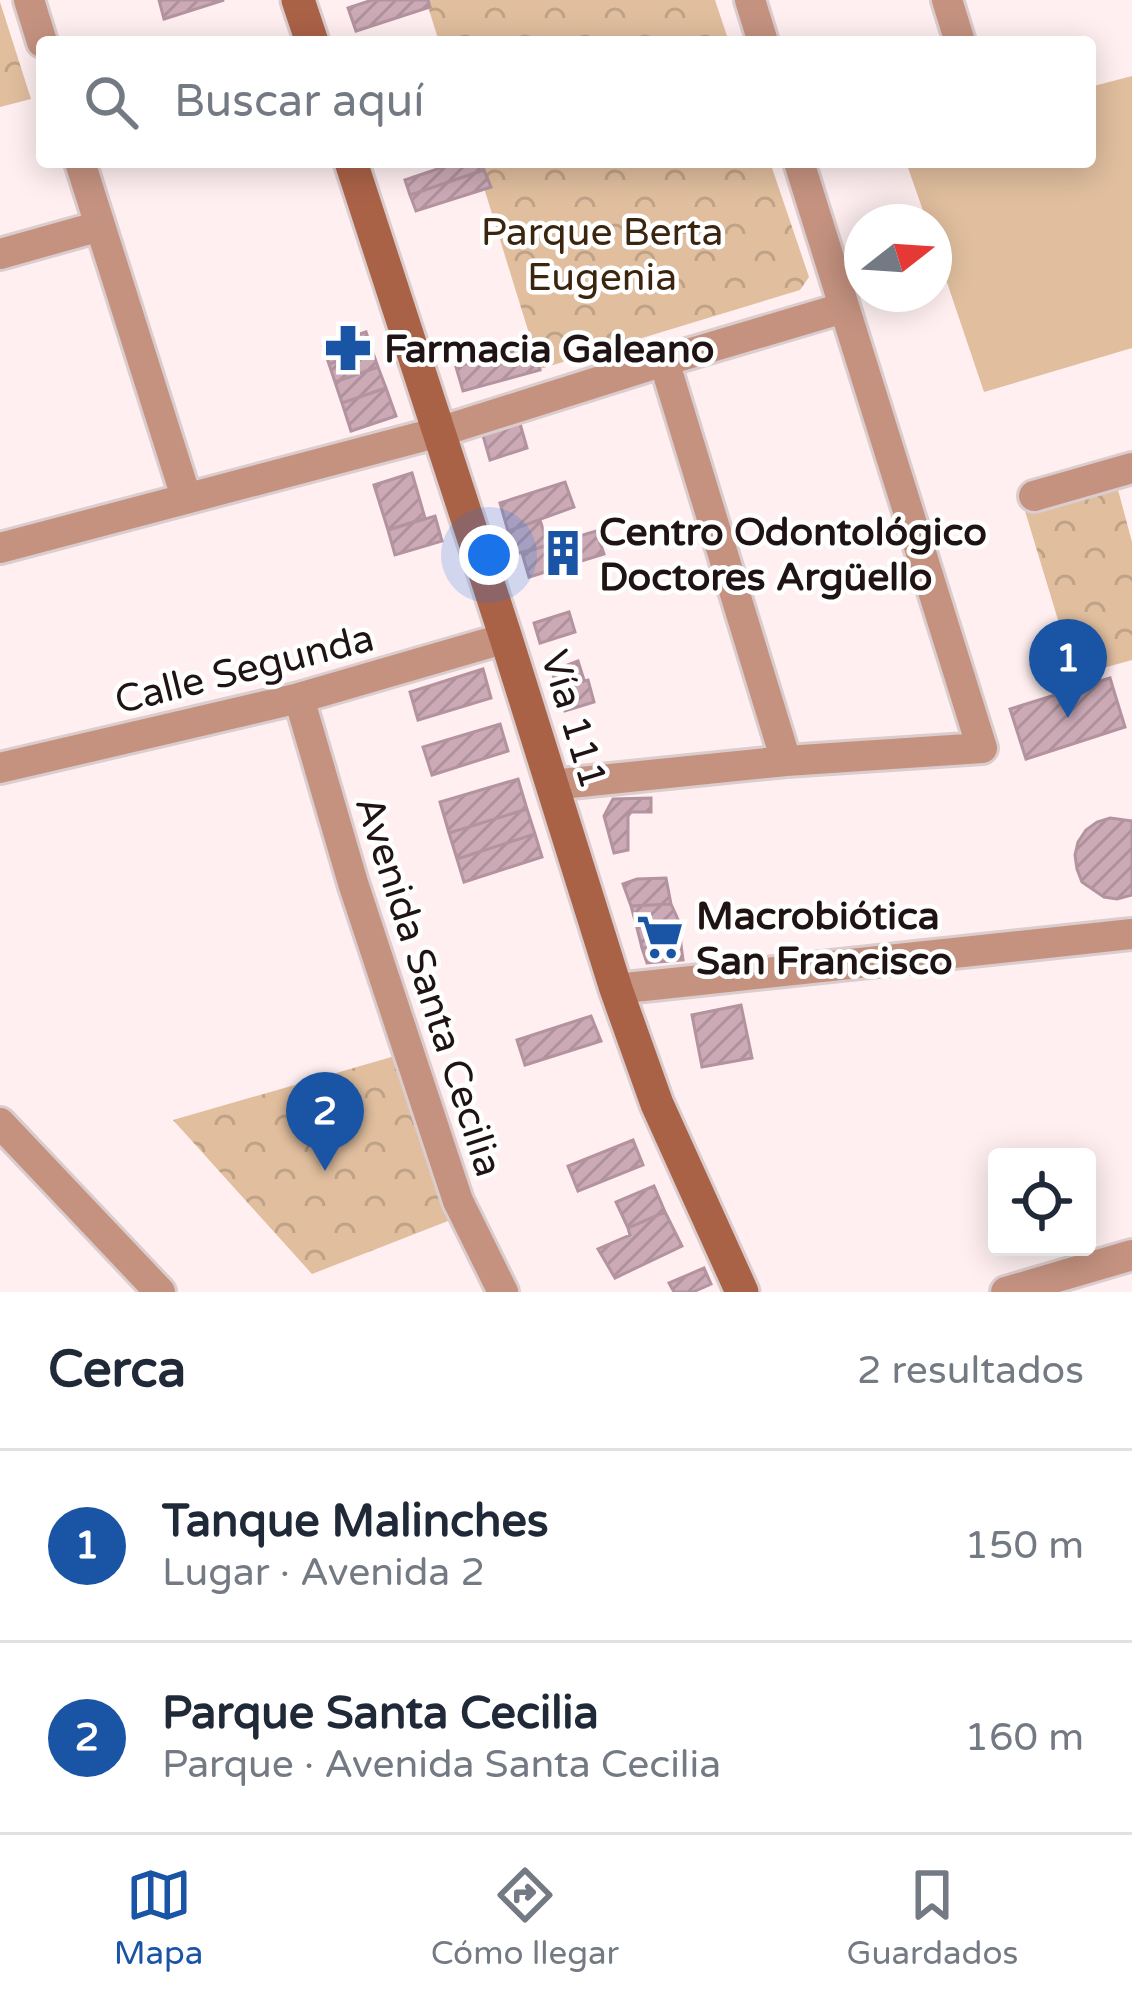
<!DOCTYPE html>
<html lang="es">
<meta charset="utf-8">
<style>
body{margin:0;font-family:"Varela Round",sans-serif;background:#f6f6f7;color:#1f2937}
.controls{position:absolute;right:36px;bottom:36px;display:grid;overflow:hidden;border-radius:12px;box-shadow:0 6px 30px #0003}
.controls button{width:108px;height:108px;display:grid;place-items:center;padding:0;border:0;border-bottom:3px solid #e0e1e3;background:#fff;color:#1f2937;font:60px sans-serif}
.compass{position:absolute;left:844px;top:204px;width:108px;height:108px;border-radius:50%;background:#fff;box-shadow:0 6px 30px #0003;rotate:73deg}
.you{position:absolute;left:489px;top:555px;width:42px;height:42px;margin:-30px;border:9px solid #fff;border-radius:50%;background:#1a73e8;box-shadow:0 0 0 18px #1a73e833}
.badge{display:grid;place-items:center;width:78px;height:78px;border-radius:50%;background:#1a54a5;color:#fff;font-size:39px;font-weight:700}
.pin{position:absolute;translate:-50% -99px;filter:drop-shadow(0 3px 6px #0008)}
.pin::after{content:'';position:absolute;top:63px;width:42px;height:36px;background:inherit;clip-path:polygon(0 0,100% 0,50% 100%)}
.list{margin:0;padding:0;list-style:none}
h2{display:flex;justify-content:space-between;align-items:center;height:156px;margin:0;padding:0 48px;font-size:51px}
h2 small{font-size:39px;font-weight:400;color:#747a83}
.list li{display:grid;grid-template-columns:78px 1fr auto;gap:36px;align-items:center;box-sizing:border-box;height:192px;padding:0 48px;border-top:3px solid #e0e1e3}
.list b{display:block;font-size:45px;white-space:nowrap}
.list p{margin:0;font-size:39px;white-space:nowrap;color:#747a83}
.list em{font-size:39px;font-style:normal;color:#747a83}
.icon{flex:none;width:66px;height:66px;fill:none;stroke:currentColor;stroke-width:2;stroke-linecap:round;stroke-linejoin:round}
.map{position:relative;flex:none;width:1132px;height:1292px;overflow:hidden}
.search{position:absolute;background:#fff;box-shadow:0 6px 30px #0003;left:36px;right:36px;top:36px;height:132px;display:flex;align-items:center;gap:30px;box-sizing:border-box;padding:0 42px;border-radius:12px;color:#747a83;font-size:45px}
.sheet{height:540px;background:#fff}
nav{display:flex;justify-content:space-around;align-items:center;box-sizing:border-box;height:168px;border-top:3px solid #e0e1e3;background:#fff;font-size:33px;color:#747a83}
nav a{display:grid;justify-items:center;gap:6px}
nav .on{color:#1a54a5}
.map>svg:first-child{display:block}
.green{fill:#e0be9e}
.forest{fill:url(#forest-crowns)}
.building{fill:url(#building-hatch);stroke:#b3939f;stroke-width:3}
.lines{fill:none;stroke-linecap:round;stroke-linejoin:round}
.minor-casing{stroke:#dbcccd;stroke-width:36}
.secondary-casing{stroke:#dbcccd;stroke-width:39}
.minor{stroke:#c59280;stroke-width:30}
.secondary{stroke:#aa6247;stroke-width:33}
.labels{text-anchor:middle;stroke-width:9;stroke-linejoin:round;paint-order:stroke}
.park-label{font-size:39px;fill:#3b250f;stroke:#fff}
.poi-label{font-size:39px;font-weight:bold;fill:#1f1313;stroke:#fff;text-anchor:start}
.street-label{font-size:39px;fill:#1f1313;stroke:#fff}
</style>
<div class="map">
<svg width="1132" height="1292" viewBox="0 0 1132 1292">
<defs>
<pattern id="forest-crowns" width="20" height="18" patternUnits="userSpaceOnUse" patternTransform="scale(3)"><rect width="20" height="18" fill="#e0be9e"/><path d="M2 6a3 3 0 1 1 6 0M12 15a3 3 0 1 1 6 0" fill="none" stroke="#c0a287"/></pattern>
<pattern id="building-hatch" width="6" height="6" patternUnits="userSpaceOnUse" patternTransform="scale(3)"><rect width="6" height="6" fill="#cbaab6"/><path d="M-1 1l2-2M0 6l6-6M5 7l2-2" fill="none" stroke="#ae919c"/></pattern>
</defs>
<rect width="100%" height="100%" fill="#ffeff0"/>
<!-- green -->
<path class="green" d="M 1132,76 L 1132,348 L 984,392 L 934,244 L 934,222 L 927,222 L 906,162 L 1090,162 L 1090,87 Z"/>
<!-- forest -->
<path class="forest" d="M 426,0 L 715,0 L 729,42 L 439,42 Z
M 0,2 L 31,99 L 0,107 Z
M 476,162 L 770,162 L 809,277 L 800,290 L 540,369 Z
M 1117,486 L 1132,542 L 1132,660 L 1075,676 L 1025,511 Z
M 395,1056 L 448,1221 L 312,1274 L 173,1120 Z"/>
<!-- building -->
<path class="building" d="M 159,0 L 224,0 L 164,19 Z
M 372,0 L 428,0 L 430,7 L 356,31 L 348,8 Z
M 458,162 L 481,162 L 484,170 L 410,195 L 405,180 Z
M 484,170 L 491,187 L 416,211 L 410,195 Z
M 366,332 L 372,350 L 329,364 L 323,346 Z
M 532,344 L 540,370 L 463,391 L 456,367 Z
M 372,350 L 378,367 L 335,382 L 329,364 Z
M 378,367 L 386,388 L 342,403 L 335,382 Z
M 386,388 L 396,416 L 351,431 L 342,403 Z
M 519,420 L 527,448 L 490,460 L 482,432 Z
M 412,473 L 425,518 L 388,530 L 374,485 Z
M 565,482 L 574,507 L 508,531 L 500,503 Z
M 435,516 L 442,541 L 395,555 L 388,530 Z
M 540,520 L 548,545 L 512,555 L 505,532 Z
M 596,531 L 604,554 L 529,577 L 522,553 Z
M 569,612 L 575,632 L 540,643 L 534,623 Z
M 578,661 L 584,680 L 557,688 L 552,671 Z
M 483,669 L 491,698 L 418,720 L 410,692 Z
M 1110,678 L 1125,727 L 1026,759 L 1010,709 Z
M 588,680 L 594,702 L 565,711 L 557,688 Z
M 500,724 L 508,751 L 432,775 L 423,747 Z
M 518,779 L 527,809 L 449,833 L 440,802 Z
M 651,798 L 651,812 L 631,812 L 628,816 L 628,850 L 614,853 L 604,816 L 613,799 Z
M 527,809 L 535,834 L 457,859 L 449,833 Z
M 1110,818 L 1132,821 L 1132,895 L 1117,899 L 1104,897 L 1082,882 L 1077,869 L 1075,855 L 1078,842 L 1086,830 L 1097,822 Z
M 535,834 L 542,857 L 464,882 L 457,859 Z
M 666,878 L 671,904 L 631,906 L 623,884 L 637,879 Z
M 671,904 L 680,924 L 637,928 L 631,906 Z
M 680,924 L 681,945 L 642,948 L 637,928 Z
M 681,945 L 683,960 L 647,963 L 642,948 Z
M 741,1005 L 752,1058 L 702,1067 L 692,1015 Z
M 591,1016 L 601,1041 L 525,1065 L 517,1040 Z
M 633,1140 L 643,1165 L 578,1191 L 568,1166 Z
M 654,1186 L 665,1212 L 628,1228 L 616,1202 Z
M 665,1212 L 682,1246 L 615,1278 L 598,1249 L 630,1235 L 628,1228 Z
M 704,1268 L 711,1284 L 693,1292 L 674,1292 L 669,1283 Z"/>
<g class="lines">
<defs>
<path id="minor" d="M 29,0 L 42,42
M 750,0 L 763,42
M 947,0 L 960,42
M 80,162 L 186,497
M 0,254 L 100,226
M 664,361 L 786,761
M 1034,496 L 1132,468
M 0,548 L 439,432 L 664,361 L 843,308
M 299,698 L 353,883 L 458,1201 L 503,1292
M 0,768 L 299,698 L 506,638
M 551,785 L 786,761 L 982,748 L 799,162
M 616,989 L 1132,934
M 0,1123 L 160,1292
M 1006,1292 L 1132,1255"/>
<path id="secondary" d="M 298,0 L 312,42
M 351,162 L 506,638 L 616,989 L 657,1104 L 742,1292"/>
</defs>
<!-- minor casing -->
<use href="#minor" class="minor-casing"/>
<!-- secondary casing -->
<use href="#secondary" class="secondary-casing"/>
<!-- minor -->
<use href="#minor" class="minor"/>
<!-- secondary -->
<use href="#secondary" class="secondary"/>
</g>
<!-- icons -->
<defs>
<symbol id="pharmacy-bare" viewBox="-9 -9 18 18"><path d="M-2-6h4v4h4v4h-4v4h-4v-4h-4v-4h4Z" fill="#1a54a5" stroke="#fff" stroke-width="2.5" paint-order="stroke"/></symbol>
<symbol id="building-bare" viewBox="-9 -9 18 18"><path d="M-4-6H4V6H1V3H-1V6H-4ZM-2.5-4.3h1.7v1.8h-1.7ZM.8-4.3h1.7v1.8H.8ZM-2.5-1h1.7V.8h-1.7ZM.8-1h1.7V.8H.8Z" fill="#1a54a5" stroke="#fff" stroke-width="2.5" paint-order="stroke"/></symbol>
<symbol id="supermarket-bare" viewBox="-9 -9 18 18"><path d="M-6-5.5h2.5l.6 2H6L4.5 2H-2.5L-4.4-4H-6ZM-1.5 3.2a1.3 1.3 0 1 0 .1 0ZM3 3.2a1.3 1.3 0 1 0 .1 0Z" fill="#1a54a5" stroke="#fff" stroke-width="2.5" paint-order="stroke"/></symbol>
</defs>
<g fill-rule="evenodd">
<use href="#pharmacy-bare" x="315" y="315" width="66" height="66"/>
<use href="#building-bare" x="530" y="520" width="66" height="66"/>
<use href="#supermarket-bare" x="627" y="904" width="66" height="66"/>
</g>
<g class="labels">
<!-- park labels -->
<g class="park-label">
<text x="602" y="245">Parque Berta<tspan x="602" dy="45">Eugenia</tspan></text>
</g>
<!-- poi labels -->
<g class="poi-label">
<text x="384" y="362">Farmacia Galeano</text>
<text x="599" y="545">Centro Odontológico<tspan x="599" dy="45">Doctores Argüello</tspan></text>
<text x="696" y="929">Macrobiótica<tspan x="696" dy="45">San Francisco</tspan></text>
</g>
<!-- street labels -->
<g class="street-label">
<text transform="translate(244 668) rotate(-14)" y="14">Calle Segunda</text>
<text transform="translate(575 719) rotate(73)" y="14">Vía 111</text>
<text transform="translate(430 986) rotate(72)" y="14">Avenida Santa Cecilia</text>
</g>
</g>
</svg>
<div class="controls">
<button><svg class="icon" aria-label="locate" viewBox="0 0 24 24"><circle cx="12" cy="12" r="6"/><path d="M12 2v4M12 18v4M2 12h4M18 12h4"/></svg></button>
</div>
<svg class="compass" viewBox="-18 -18 36 36"><path d="M0-13l5 13h-10z" fill="#e53935"/><path d="M0 13l5-13h-10z" fill="#747a83"/></svg>
<div class="you"></div>
<div class="pin badge" style="left:1068px;top:718px">1</div>
<div class="pin badge" style="left:325px;top:1171px">2</div>
<div class="search"><svg class="icon" aria-label="search" viewBox="0 0 24 24"><circle cx="10" cy="10" r="6"/><path d="M15 15l6 6"/></svg>Buscar aquí</div>
</div>
<section class="sheet">
<h2>Cerca<small>2 resultados</small></h2>
<ul class="list">
<li><span class="badge">1</span><div><b>Tanque Malinches</b><p>Lugar · Avenida 2</p></div><em>150 m</em></li>
<li><span class="badge">2</span><div><b>Parque Santa Cecilia</b><p>Parque · Avenida Santa Cecilia</p></div><em>160 m</em></li>
</ul>
</section>
<nav>
<a class="on"><svg class="icon" aria-label="map" viewBox="0 0 24 24"><path d="M3 6l6-2 6 2 6-2v14l-6 2-6-2-6 2zM9 4v14M15 6v14"/></svg>Mapa</a>
<a><svg class="icon" aria-label="directions" viewBox="0 0 24 24"><path d="M12 3l9 9-9 9-9-9zM9 14v-3h6M13 9l2 2-2 2"/></svg>Cómo llegar</a>
<a><svg class="icon" aria-label="saved" viewBox="0 0 24 24"><path d="M7 4h10v16l-5-4-5 4z"/></svg>Guardados</a>
</nav>
